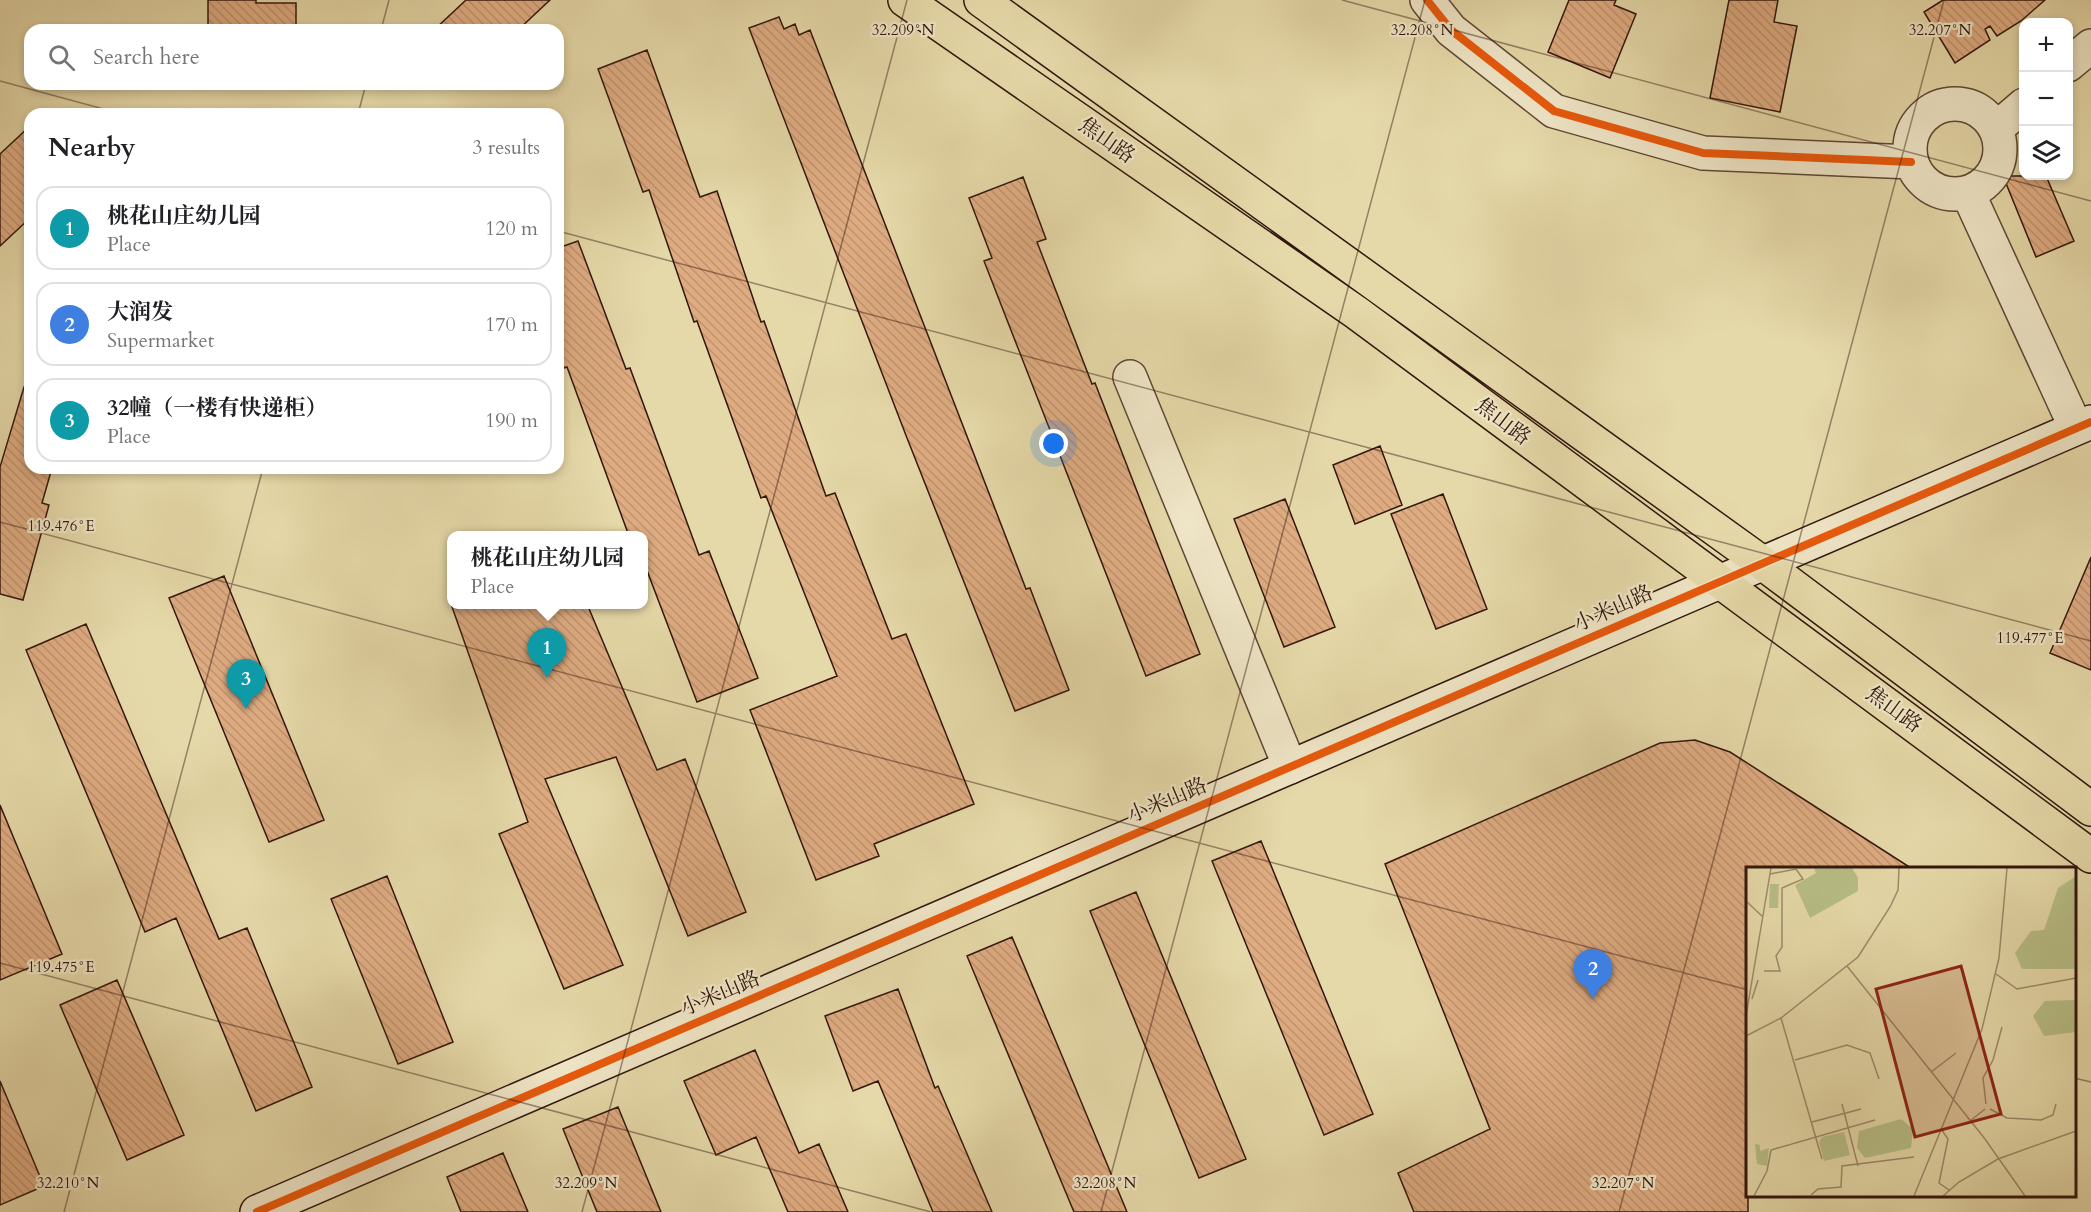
<!DOCTYPE html>
<meta charset="utf-8">
<style>
body{margin:0;font-family:Cardo,"Noto Serif SC",serif;background:#f6f6f6;color:#202124}
.controls{position:absolute;right:18px;top:18px;display:grid;overflow:hidden;border-radius:12px;box-shadow:0 3px 9px #0003}
.controls button{width:54px;height:54px;display:grid;place-items:center;padding:0;border:0;border-bottom:2px solid #e0e0e0;background:#fff;color:#202124;font:30px sans-serif}
.you{position:absolute;left:1054px;top:444px;width:21px;height:21px;margin:-15px;border:4px solid #fff;border-radius:50%;background:#1a73e8;box-shadow:0 0 0 9px #1a73e833}
.badge{display:grid;place-items:center;width:39px;height:39px;border-radius:50%;background:#ea580c;color:#fff;font-size:20px;font-weight:700}
.pin{position:absolute;translate:-50% -50px;filter:drop-shadow(0 2px 3px #0008)}
.pin::after{content:'';position:absolute;top:32px;width:21px;height:18px;background:inherit;clip-path:polygon(0 0,100% 0,50% 100%)}
.popup{position:absolute;left:447px;top:531px;width:201px;height:78px;box-sizing:border-box;display:grid;place-content:center;border-radius:12px;background:#fff;filter:drop-shadow(0 2px 4px #0005);font-size:20px;white-space:nowrap;color:#757577}
.popup b{font-size:22px;color:#202124}
.popup::after{content:'';position:absolute;left:50%;top:100%;margin-left:-12px;border:12px solid transparent;border-top-color:#fff}
.list{margin:0;padding:0;list-style:none}
h2{display:flex;justify-content:space-between;align-items:center;height:78px;margin:0;padding:0 24px;font-size:26px}
h2 small{font-size:20px;font-weight:400;color:#757577}
.list li{display:grid;grid-template-columns:39px 1fr auto;gap:18px;align-items:center;box-sizing:border-box;height:84px;margin:0 12px 12px;padding:0 12px;border:2px solid #e0e0e0;border-radius:18px}
.list b{display:block;font-size:22px;white-space:nowrap}
.list p{margin:0;font-size:20px;white-space:nowrap;color:#757577}
.list em{font-size:20px;font-style:normal;color:#757577}
.icon{flex:none;width:33px;height:33px;fill:none;stroke:currentColor;stroke-width:2;stroke-linecap:round;stroke-linejoin:round}
.map{position:relative;flex:none;width:2091px;height:1212px;overflow:hidden}
.search{position:absolute;background:#fff;box-shadow:0 3px 9px #0003;left:24px;top:24px;width:540px;height:66px;display:flex;align-items:center;gap:15px;box-sizing:border-box;padding:0 21px;border-radius:18px;color:#757577;font-size:22px}
.panel{position:absolute;background:#fff;box-shadow:0 3px 9px #0003;left:24px;top:108px;width:540px;height:366px;border-radius:18px}
.map>svg:first-child{display:block}
.building{fill:url(#building-back-hatch);stroke:#32170d;stroke-width:1.5}
.lines{fill:none;stroke-linecap:round;stroke-linejoin:round}
.street-casing{stroke:#5f4834;stroke-width:36}
.secondary-casing{stroke:#32170d;stroke-width:36}
.primary-casing{stroke:#32170d;stroke-width:36}
.street{stroke:#efe6c7;stroke-width:33}
.secondary{stroke:#efe6c7;stroke-width:33}
.primary{stroke:#e6d9a9;stroke-width:33}
.cycleway-casing{stroke:#efe6c7;stroke-width:11}
.cycleway{stroke:#e8590c;stroke-width:8}
.ticks{fill:none;stroke:#32170d;stroke-width:1.5;stroke-opacity:0.45}
.labels{text-anchor:middle;stroke-width:4.5;stroke-linejoin:round;paint-order:stroke}
.street-label{font-size:21px;fill:#32170d;stroke:#efe6c7}
.inset-road{fill:none;stroke:#9e8b6b;stroke-width:1.5}
.view{fill:#8f2418;fill-opacity:0.15;stroke:#8f2418;stroke-width:3}
.inset-edge{fill:none;stroke:#32170d;stroke-width:3}
.ticks-label{font-size:15px;text-anchor:middle;fill:#32170d;stroke:#efe6c7;stroke-width:4.5;stroke-linejoin:round;paint-order:stroke}
</style>
<div class="map">
<svg width="2091" height="1212" viewBox="0 0 2091 1212">
<defs>
<pattern id="building-back-hatch" width="6" height="6" patternUnits="userSpaceOnUse" patternTransform="scale(1.5)"><rect width="6" height="6" fill="#dfac82"/><path d="M-1 5l2 2M0 0l6 6M5-1l2 2" fill="none" stroke="#c0936f"/></pattern>
</defs>
<rect width="100%" height="100%" fill="#e6d9a9"/>
<filter id="stains"><feTurbulence type="fractalNoise" baseFrequency=".00333" numOctaves="4"/><feColorMatrix values="0 0 0 0 .2 0 0 0 0 .09 0 0 0 0 .02 0 0 0 .5 -.17"/></filter>
<radialGradient id="worn" r=".72"><stop offset=".6" stop-color="#630" stop-opacity="0"/><stop offset="1" stop-color="#630" stop-opacity=".3"/></radialGradient>
<!-- building -->
<path class="building" d="M 208,0 L 256,0 L 256,3 L 296,3 L 296,30 L 208,30 Z
M 466,0 L 550,0 L 518,30 L 434,30 Z
M 1569,0 L 1616,0 L 1614,5 L 1636,14 L 1610,78 L 1548,52 Z
M 1729,0 L 1778,0 L 1774,22 L 1797,26 L 1780,112 L 1710,98 Z
M 1943,0 L 2045,0 L 2021,21 L 1997,36 L 1990,26 L 1985,29 L 1990,40 L 1955,63 L 1924,12 Z
M 779,17 L 784,29 L 795,24 L 799,35 L 810,30 L 1026,589 L 1030,588 L 1069,690 L 1015,711 L 907,438 L 749,28 Z
M 647,50 L 700,197 L 717,191 L 761,322 L 764,321 L 826,496 L 835,493 L 892,639 L 906,634 L 974,804 L 874,844 L 879,856 L 816,880 L 750,710 L 837,676 L 766,496 L 761,498 L 697,321 L 694,322 L 649,190 L 643,192 L 598,69 Z
M 30,126 L 30,218 L 0,246 L 0,154 Z
M 2003,176 L 2046,176 L 2074,241 L 2036,257 Z
M 1023,177 L 1046,239 L 1037,242 L 1092,384 L 1095,383 L 1200,654 L 1146,676 L 984,261 L 992,258 L 969,198 Z
M 578,241 L 626,369 L 630,368 L 699,555 L 709,551 L 758,678 L 697,702 L 643,560 L 643,536 L 629,536 L 567,367 L 564,368 L 558,353 L 558,248 Z
M 24,387 L 30,388 L 30,468 L 52,468 L 42,503 L 49,505 L 23,600 L 0,594 L 0,467 Z
M 1380,446 L 1402,505 L 1355,524 L 1333,465 Z
M 1443,494 L 1487,609 L 1436,629 L 1391,514 Z
M 1285,499 L 1335,627 L 1284,647 L 1234,519 Z
M 2091,557 L 2091,670 L 2050,653 Z
M 224,576 L 324,820 L 269,842 L 169,598 Z
M 451,604 L 587,604 L 657,770 L 685,759 L 746,912 L 688,936 L 616,757 L 545,779 L 623,965 L 564,989 L 499,834 L 528,822 Z
M 86,624 L 219,939 L 247,928 L 312,1087 L 256,1111 L 176,918 L 145,932 L 26,650 Z
M 1695,740 L 1730,752 L 1911,868 L 1748,868 L 1748,1212 L 1414,1212 L 1398,1173 L 1490,1129 L 1385,864 L 1660,743 Z
M 0,805 L 62,954 L 0,980 Z
M 1261,841 L 1373,1114 L 1324,1135 L 1212,861 Z
M 387,876 L 453,1042 L 398,1064 L 331,899 Z
M 1136,892 L 1246,1159 L 1199,1178 L 1090,911 Z
M 1012,937 L 1065,1063 L 1127,1212 L 1074,1212 L 967,956 Z
M 117,980 L 184,1135 L 127,1160 L 60,1005 Z
M 898,989 L 935,1088 L 938,1086 L 992,1212 L 933,1212 L 878,1081 L 853,1091 L 825,1016 Z
M 755,1050 L 799,1153 L 819,1144 L 848,1212 L 788,1212 L 756,1137 L 716,1155 L 684,1081 Z
M 0,1081 L 44,1186 L 0,1205 Z
M 618,1107 L 661,1212 L 597,1212 L 563,1129 Z
M 503,1153 L 528,1212 L 461,1212 L 447,1177 Z"/>
<g class="lines">
<defs>
<path id="street" d="M 1427,0 L 1451,30 L 1554,111 L 1703,153 L 1911,162
M 2068,65 L 2091,46
M1910 149a45 45 0 1 1 90 0a45 45 0 1 1-90 0Z
M 1996,129 L 2024,105
M 1968,193 L 2076,428
M 1130,377 L 1290,767"/>
<path id="secondary" d="M 257,1212 L 2091,422"/>
<path id="primary" d="M 905,0 L 1357,313 L 2091,856
M 981,0 L 1761,562 L 2091,809"/>
</defs>
<!-- street casing -->
<use href="#street" class="street-casing"/>
<!-- secondary casing -->
<use href="#secondary" class="secondary-casing"/>
<!-- primary casing -->
<use href="#primary" class="primary-casing"/>
<!-- street -->
<use href="#street" class="street"/>
<!-- secondary -->
<use href="#secondary" class="secondary"/>
<!-- primary -->
<use href="#primary" class="primary"/>
<defs>
<path id="cycleway" d="M 1427,0 L 1451,30 L 1554,111 L 1703,153 L 1911,162
M 257,1212 L 2091,422"/>
</defs>
<!-- cycleway casing -->
<use href="#cycleway" class="cycleway-casing"/>
<!-- cycleway -->
<use href="#cycleway" class="cycleway"/>
</g>
<!-- ticks -->
<path class="ticks" d="M 1342,0 L 2091,201M 381,30 L 389,0M 0,81 L 122,114M 358,114 L 366,84M 558,231 L 2091,641M 0,522 L 1748,990M 0,963 L 931,1212M 2074,1078 L 2091,1082M 64,1212 L 263,468M 582,1212 L 907,0M 1101,1212 L 1425,0M 1619,1212 L 1944,0"/>
<g class="labels">
<!-- street labels -->
<g class="street-label">
<text transform="translate(1107 140) rotate(35)" y="7">焦山路</text>
<text transform="translate(1503 421) rotate(37)" y="7">焦山路</text>
<text transform="translate(1613 608) rotate(-24)" y="7">小米山路</text>
<text transform="translate(1894 709) rotate(36)" y="7">焦山路</text>
<text transform="translate(1167 800) rotate(-23)" y="7">小米山路</text>
<text transform="translate(720 993) rotate(-23)" y="7">小米山路</text>
</g>
</g>
<!-- overview -->
<g transform="translate(1746 867)">
<rect width="330" height="330" fill="#e6d9a9"/>
<path d="M 68,1 L 106,1 L 112,11 L 112,24 L 64,51 L 49,18 L 70,6 ZM 24,17 L 33,17 L 32,41 L 23,41 ZM 155,252 L 167,262 L 165,281 L 119,291 L 111,281 L 113,264 ZM 98,265 L 104,288 L 78,294 L 73,275 L 76,270 ZM 9,277 L 14,278 L 14,284 L 23,281 L 21,299 L 11,297 Z" fill="#b8be86"/>
<path d="M 330,9 L 330,102 L 276,102 L 269,86 L 285,64 L 298,63 L 312,21 ZM 330,133 L 330,165 L 298,169 L 287,149 L 299,134 Z" fill="#b8be86"/>
<path class="inset-road" d="M 0,34 L 17,50M 101,99 L 239,272 L 279,329M 18,104 L 34,104 L 30,89 L 36,80 L 36,21 L 57,12 L 50,2 L 24,7M 250,107 L 271,122 L 330,111M 6,132 L 12,113M 0,149 L 25,1M 35,151 L 76,292M 0,169 L 35,151 L 112,90 L 144,40 L 152,23 L 153,1M 49,193 L 101,178 L 124,186 L 133,212M 185,205 L 210,186M 96,237 L 112,299M 240,237 L 237,211 L 247,193 L 256,160M 244,242 L 261,251 L 295,253 L 307,248 L 310,237M 224,254 L 239,242M 66,255 L 115,242M 195,262 L 202,272 L 193,316 L 203,323M 65,328 L 72,322 L 95,320 L 96,299 L 168,290M 8,329 L 21,304 L 25,283 L 129,253M 168,329 L 236,162 L 253,91 L 261,1M 197,329 L 213,315 L 252,292 L 330,264"/>
<path class="view" d="M 215,99 L 255,247 L 169,270 L 130,122 Z"/>
<rect width="330" height="330" class="inset-edge"/>
</g>
<g class="ticks-label">
<text x="903" y="35">32.209°N</text>
<text x="1422" y="35">32.208°N</text>
<text x="1940" y="35">32.207°N</text>
<text x="61" y="531">119.476°E</text>
<text x="2030" y="643">119.477°E</text>
<text x="61" y="972">119.475°E</text>
<text x="68" y="1188">32.210°N</text>
<text x="586" y="1188">32.209°N</text>
<text x="1105" y="1188">32.208°N</text>
<text x="1623" y="1188">32.207°N</text>
</g>
<rect width="100%" height="100%" filter="url(#stains)"/>
<rect width="100%" height="100%" fill="url(#worn)"/>
</svg>
<div class="controls">
<button>+</button>
<button>−</button>
<button><svg class="icon" aria-label="layers" viewBox="0 0 24 24"><path d="M12 4l9 5-9 5-9-5zM3 14l9 5 9-5"/></svg></button>
</div>
<div class="you"></div>
<div class="pin badge" style="left:547px;top:678px;background:#0f9aa8">1</div>
<div class="popup"><b>桃花山庄幼儿园</b>Place</div>
<div class="pin badge" style="left:1593px;top:999px;background:#3f7fe0">2</div>
<div class="pin badge" style="left:246px;top:709px;background:#0f9aa8">3</div>
<div class="search"><svg class="icon" aria-label="search" viewBox="0 0 24 24"><circle cx="10" cy="10" r="6"/><path d="M15 15l6 6"/></svg>Search here</div>
<section class="panel">
<h2>Nearby<small>3 results</small></h2>
<ul class="list">
<li><span class="badge" style="background:#0f9aa8">1</span><div><b>桃花山庄幼儿园</b><p>Place</p></div><em>120 m</em></li>
<li><span class="badge" style="background:#3f7fe0">2</span><div><b>大润发</b><p>Supermarket</p></div><em>170 m</em></li>
<li><span class="badge" style="background:#0f9aa8">3</span><div><b>32幢（一楼有快递柜）</b><p>Place</p></div><em>190 m</em></li>
</ul>
</section>
</div>
